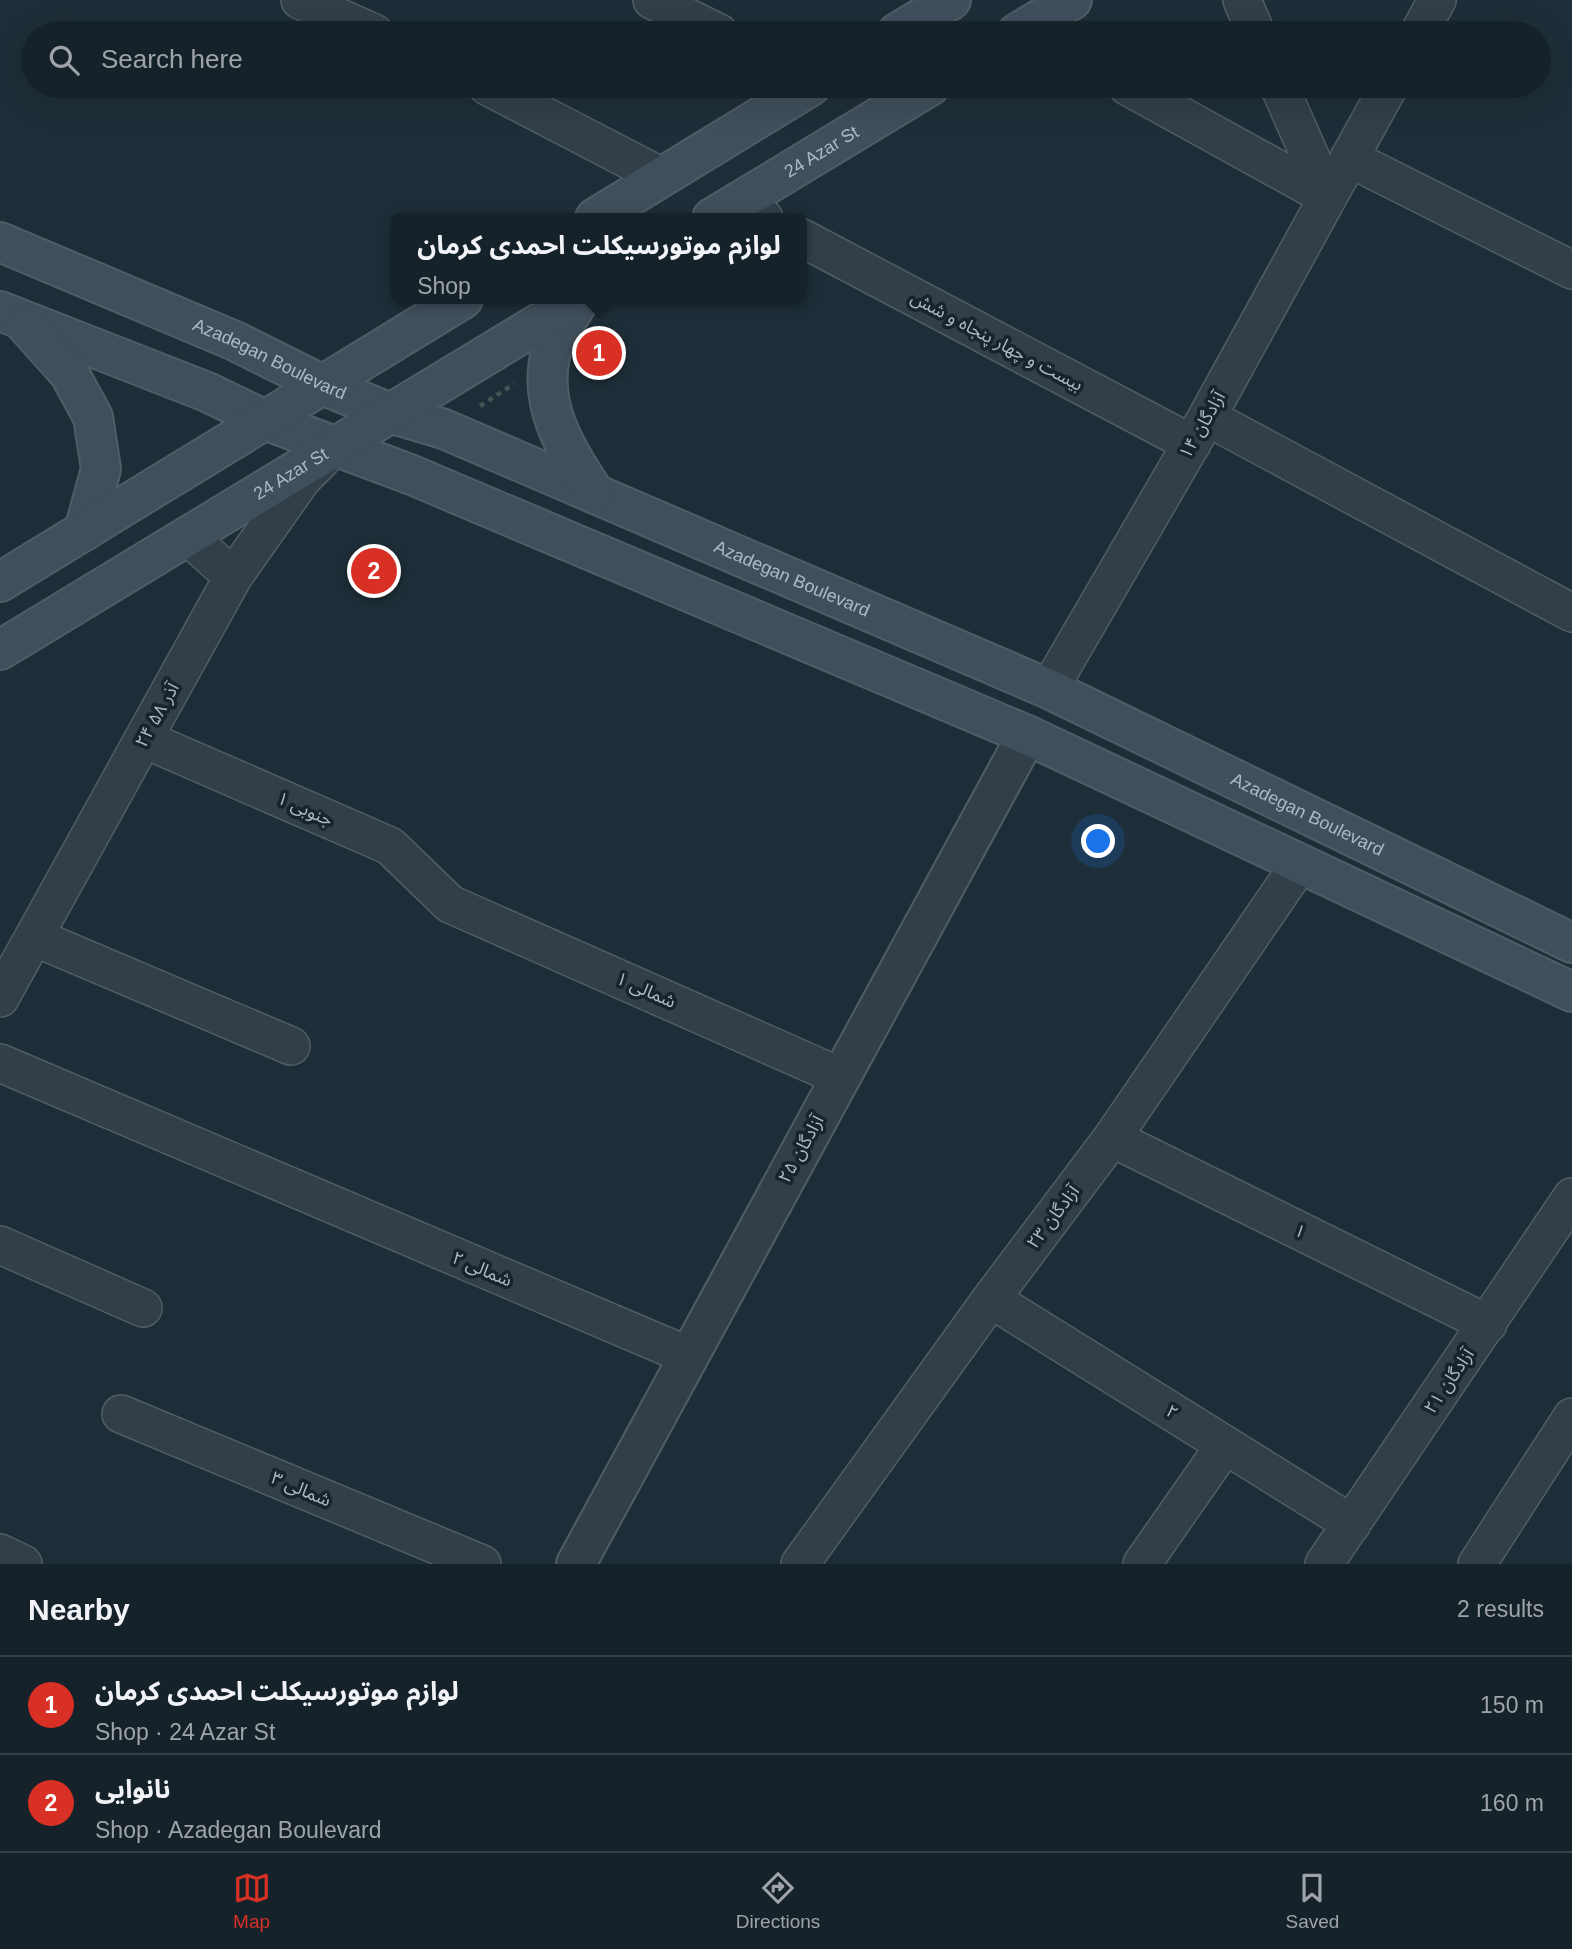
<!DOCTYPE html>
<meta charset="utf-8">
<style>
body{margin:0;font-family:Arial,"Noto Sans Arabic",sans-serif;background:#232f36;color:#f1f3f6}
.you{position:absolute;left:1099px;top:842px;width:24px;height:24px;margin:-18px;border:5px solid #fff;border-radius:50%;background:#1a73e8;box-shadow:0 0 0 10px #1a73e833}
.badge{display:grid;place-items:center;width:46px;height:46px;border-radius:50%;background:#d93025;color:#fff;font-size:23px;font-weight:700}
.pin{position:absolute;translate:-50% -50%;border:4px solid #fff;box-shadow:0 2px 7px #0006}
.popup{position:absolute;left:391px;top:213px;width:416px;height:91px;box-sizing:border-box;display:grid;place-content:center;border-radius:10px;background:#16222a;filter:drop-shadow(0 2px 5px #0005);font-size:23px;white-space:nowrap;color:#9ea4a8}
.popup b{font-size:26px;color:#f1f3f6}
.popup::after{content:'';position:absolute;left:50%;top:100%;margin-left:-14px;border:14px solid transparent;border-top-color:#16222a}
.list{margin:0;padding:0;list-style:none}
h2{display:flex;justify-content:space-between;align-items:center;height:91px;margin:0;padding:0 28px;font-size:30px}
h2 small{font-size:23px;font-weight:400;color:#9ea4a8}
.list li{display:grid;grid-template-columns:46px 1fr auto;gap:21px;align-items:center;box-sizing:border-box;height:98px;padding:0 28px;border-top:2px solid #353f47}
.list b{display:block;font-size:26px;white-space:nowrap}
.list p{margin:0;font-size:23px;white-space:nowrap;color:#9ea4a8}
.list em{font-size:23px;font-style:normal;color:#9ea4a8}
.icon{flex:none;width:38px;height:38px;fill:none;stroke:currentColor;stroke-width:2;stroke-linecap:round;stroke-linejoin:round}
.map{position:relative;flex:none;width:1572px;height:1564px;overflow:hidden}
.search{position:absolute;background:#16222a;box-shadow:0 7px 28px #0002;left:21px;right:21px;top:21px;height:77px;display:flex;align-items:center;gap:18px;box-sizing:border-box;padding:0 24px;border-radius:38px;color:#9ea4a8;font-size:26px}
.sheet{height:287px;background:#16222a}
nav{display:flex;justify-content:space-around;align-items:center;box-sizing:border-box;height:98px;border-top:2px solid #353f47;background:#16222a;font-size:19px;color:#9ea4a8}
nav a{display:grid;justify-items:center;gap:4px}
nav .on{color:#d93025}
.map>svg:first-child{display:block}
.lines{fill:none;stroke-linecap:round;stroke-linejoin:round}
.minor-casing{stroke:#505d66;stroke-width:40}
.tertiary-casing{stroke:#505d66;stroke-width:42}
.secondary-casing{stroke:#505d66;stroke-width:42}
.path{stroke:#3e5654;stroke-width:4.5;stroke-dasharray:5 5;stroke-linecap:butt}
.minor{stroke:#323f48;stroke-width:37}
.tertiary{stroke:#323f48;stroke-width:38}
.secondary{stroke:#404f5c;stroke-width:38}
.labels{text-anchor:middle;stroke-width:7;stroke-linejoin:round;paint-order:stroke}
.street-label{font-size:18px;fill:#acbac5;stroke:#18242d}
</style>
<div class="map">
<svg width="1572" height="1564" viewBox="0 0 1572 1564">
<rect width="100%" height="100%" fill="#1e2e38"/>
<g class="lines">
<defs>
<path id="minor" d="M 300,0 L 374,33
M 652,0 L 719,33
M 1242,0 L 1256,33
M 1419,33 L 1437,0
M 487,86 L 662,177
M 1127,86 L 1328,197
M 1279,86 L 1328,197
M 1349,158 L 1572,270
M 736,204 L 764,218
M 802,238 L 1192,444
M 1207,417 L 1572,613
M 188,536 L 233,577
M 1049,689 L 1207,417 L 1389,86
M 144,739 L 390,846 L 450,904 L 841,1077
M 34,937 L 291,1046
M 0,998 L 233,577 L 302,479 L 322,459
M 0,1063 L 689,1356
M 1112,1138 L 1488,1324
M 0,1245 L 143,1308
M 991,1299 L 1352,1524
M 121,1414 L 482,1564
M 0,1553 L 23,1564
M 800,1564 L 991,1299 L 1112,1138 L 1299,865
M 1142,1564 L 1225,1445
M 1324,1564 L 1572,1197
M 1477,1564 L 1572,1417"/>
<path id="tertiary" d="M 576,1564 L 1027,735"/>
<g id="secondary">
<path d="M 897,33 L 951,0"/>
<path d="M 1017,33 L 1072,0"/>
<path d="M 595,218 L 811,86"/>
<path id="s1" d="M 712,218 L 930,86"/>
<path id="s2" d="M 0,242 L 235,341 L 323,385 L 390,413 L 444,429 L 1049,689 L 1572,943"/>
<path d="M 580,299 C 571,314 555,336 551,352 C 537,406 567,451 595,494"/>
<path d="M 0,311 L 207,392 L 265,420 L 412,475 L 1027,735 L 1572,992"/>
<path d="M 26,325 L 69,373 L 93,417 L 101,469 L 84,531"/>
<path d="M 0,582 L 463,299"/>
<path id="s3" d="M 0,650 L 579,299"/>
</g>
</defs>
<!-- minor casing -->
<use href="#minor" class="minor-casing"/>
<!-- tertiary casing -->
<use href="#tertiary" class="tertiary-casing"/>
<!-- secondary casing -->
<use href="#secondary" class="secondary-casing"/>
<!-- path -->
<path class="path" d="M 480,406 L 514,384"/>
<!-- minor -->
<use href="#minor" class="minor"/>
<!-- tertiary -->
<use href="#tertiary" class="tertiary"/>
<!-- secondary -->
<use href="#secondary" class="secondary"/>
</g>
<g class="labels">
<!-- street labels -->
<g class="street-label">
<text dy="6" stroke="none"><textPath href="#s1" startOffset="128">24 Azar St</textPath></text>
<text transform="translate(997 341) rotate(28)" y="6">بیست و چهار پنجاه و شش</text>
<text dy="6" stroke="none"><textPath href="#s2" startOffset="294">Azadegan Boulevard</textPath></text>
<text transform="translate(1202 425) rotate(-60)" y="6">آزادگان ۱۴</text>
<text dy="6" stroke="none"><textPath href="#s3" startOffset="340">24 Azar St</textPath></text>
<text dy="6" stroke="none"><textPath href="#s2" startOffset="861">Azadegan Boulevard</textPath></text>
<text transform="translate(157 715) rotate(-61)" y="6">۲۴ آذر ۵۸</text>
<text transform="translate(305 809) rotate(24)" y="6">۱ جنوبی</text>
<text dy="6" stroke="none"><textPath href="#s2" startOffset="1428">Azadegan Boulevard</textPath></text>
<text transform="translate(646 990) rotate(24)" y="6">۱ شمالی</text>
<text transform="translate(801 1149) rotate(-61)" y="6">آزادگان ۲۵</text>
<text transform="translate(1053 1217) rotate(-53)" y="6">آزادگان ۲۳</text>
<text transform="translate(1300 1231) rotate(26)" y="6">۱</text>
<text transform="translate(482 1269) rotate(23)" y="6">۲ شمالی</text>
<text transform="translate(1449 1381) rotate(-56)" y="6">آزادگان ۲۱</text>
<text transform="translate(1172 1412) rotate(32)" y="6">۲</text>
<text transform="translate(301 1489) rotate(23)" y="6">۳ شمالی</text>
</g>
</g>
</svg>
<div class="you"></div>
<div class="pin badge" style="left:599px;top:353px">1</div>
<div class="popup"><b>لوازم موتورسیکلت احمدی کرمان</b>Shop</div>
<div class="pin badge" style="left:374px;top:571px">2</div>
<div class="search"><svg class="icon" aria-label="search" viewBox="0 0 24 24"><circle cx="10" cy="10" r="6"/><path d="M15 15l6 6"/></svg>Search here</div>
</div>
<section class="sheet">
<h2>Nearby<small>2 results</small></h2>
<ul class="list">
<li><span class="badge">1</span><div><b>لوازم موتورسیکلت احمدی کرمان</b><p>Shop · 24 Azar St</p></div><em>150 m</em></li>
<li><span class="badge">2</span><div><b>نانوایی</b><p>Shop · Azadegan Boulevard</p></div><em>160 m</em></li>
</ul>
</section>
<nav>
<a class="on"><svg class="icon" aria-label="map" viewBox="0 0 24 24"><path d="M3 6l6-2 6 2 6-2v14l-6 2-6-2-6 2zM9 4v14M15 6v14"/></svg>Map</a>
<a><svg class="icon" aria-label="directions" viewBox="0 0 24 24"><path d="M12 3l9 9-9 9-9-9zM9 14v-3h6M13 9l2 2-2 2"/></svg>Directions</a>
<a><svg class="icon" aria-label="saved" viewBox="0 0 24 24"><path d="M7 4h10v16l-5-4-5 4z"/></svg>Saved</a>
</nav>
